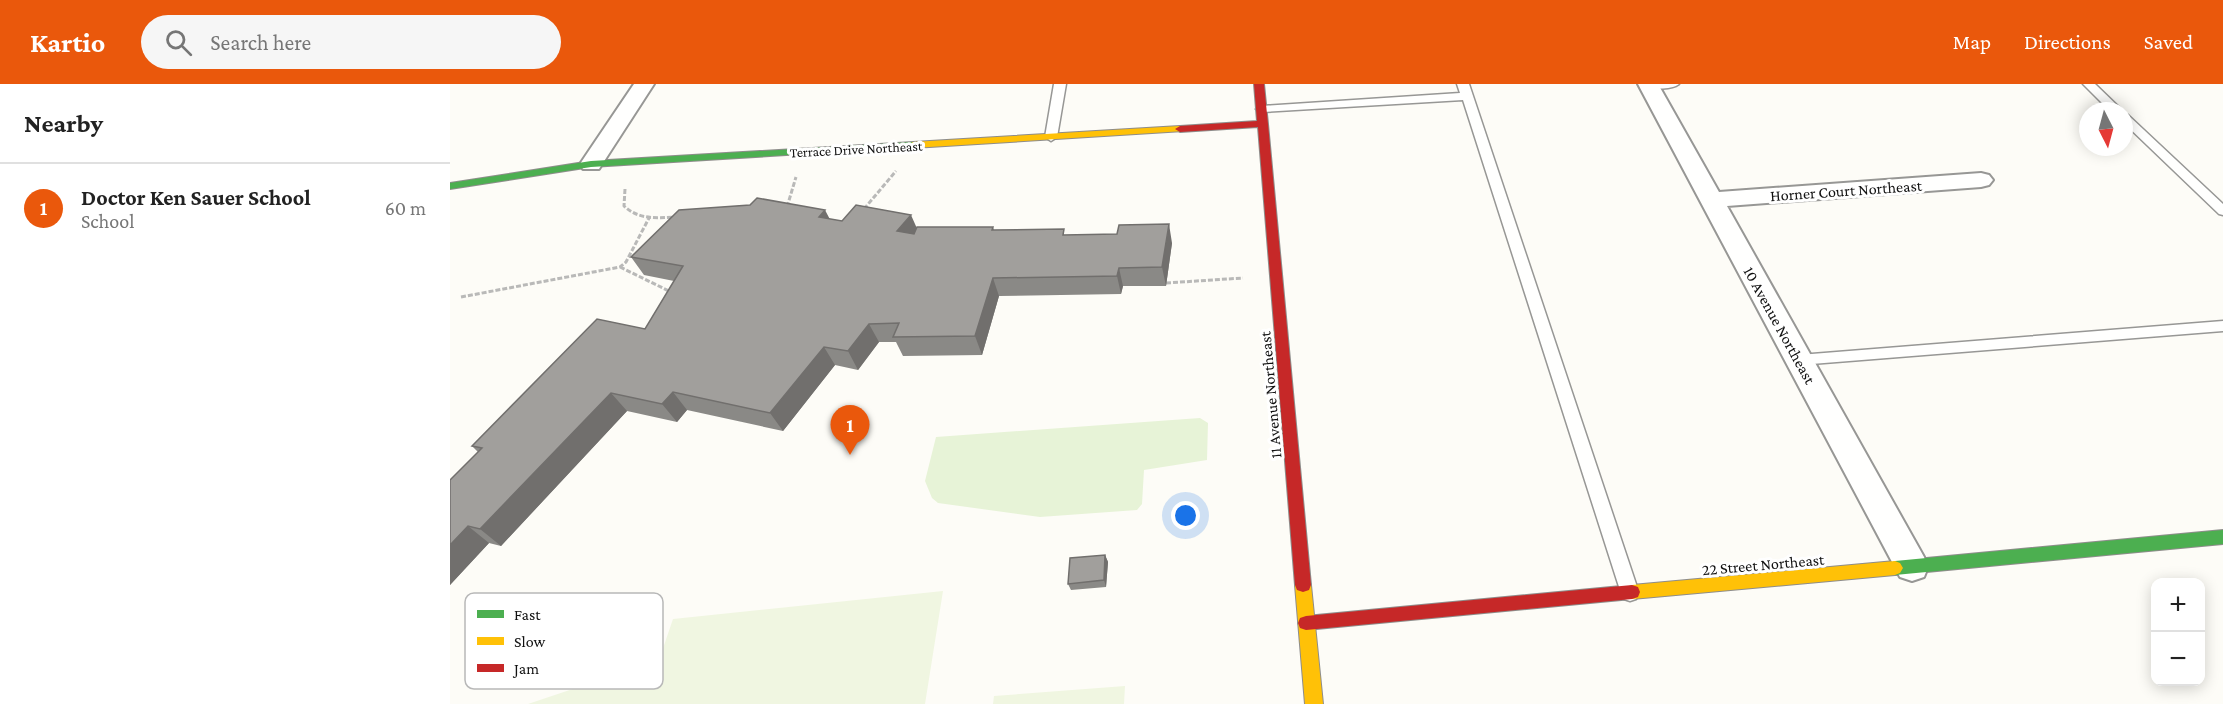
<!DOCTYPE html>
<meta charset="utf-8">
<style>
body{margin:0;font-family:"Crimson Pro",serif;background:#f6f6f6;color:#222}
.controls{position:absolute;right:18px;bottom:18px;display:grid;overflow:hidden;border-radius:12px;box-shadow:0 3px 15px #0003}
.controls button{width:54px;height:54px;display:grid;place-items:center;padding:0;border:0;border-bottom:2px solid #e0e0e0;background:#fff;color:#222;font:30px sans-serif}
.compass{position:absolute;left:1629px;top:18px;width:54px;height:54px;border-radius:50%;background:#fff;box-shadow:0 3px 15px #0003;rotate:174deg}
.you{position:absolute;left:736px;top:432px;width:21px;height:21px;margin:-15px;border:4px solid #fff;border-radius:50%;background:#1a73e8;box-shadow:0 0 0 9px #1a73e833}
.badge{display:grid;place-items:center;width:39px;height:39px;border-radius:50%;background:#ea580c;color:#fff;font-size:20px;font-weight:700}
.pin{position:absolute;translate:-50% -50px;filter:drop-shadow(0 2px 3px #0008)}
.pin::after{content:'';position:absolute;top:32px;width:21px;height:18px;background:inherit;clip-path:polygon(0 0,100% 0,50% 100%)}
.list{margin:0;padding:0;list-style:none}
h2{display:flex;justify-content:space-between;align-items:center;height:78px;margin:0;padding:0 24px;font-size:26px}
h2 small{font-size:20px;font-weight:400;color:#767676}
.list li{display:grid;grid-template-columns:39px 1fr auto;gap:18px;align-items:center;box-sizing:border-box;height:90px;padding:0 24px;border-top:2px solid #e0e0e0}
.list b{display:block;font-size:22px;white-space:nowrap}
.list p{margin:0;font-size:20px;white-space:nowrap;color:#767676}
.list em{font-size:20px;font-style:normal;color:#767676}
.icon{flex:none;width:33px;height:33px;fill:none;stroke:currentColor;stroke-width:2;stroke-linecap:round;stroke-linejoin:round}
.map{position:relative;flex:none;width:1773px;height:620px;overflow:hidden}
header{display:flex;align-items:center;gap:36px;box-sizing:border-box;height:84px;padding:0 30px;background:#ea580c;color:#fff}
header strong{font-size:28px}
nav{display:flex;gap:33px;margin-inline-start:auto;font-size:21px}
.search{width:420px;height:54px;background:#f6f6f6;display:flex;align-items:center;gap:15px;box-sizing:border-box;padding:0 21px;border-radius:33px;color:#767676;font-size:22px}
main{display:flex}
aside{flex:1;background:#fff}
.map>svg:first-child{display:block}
.green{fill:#e7f3d7}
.pitch{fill:#f0f6e1}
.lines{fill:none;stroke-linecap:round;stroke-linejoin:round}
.lane-casing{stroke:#979795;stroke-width:3}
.street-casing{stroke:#979795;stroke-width:4}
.fast-casing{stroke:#8e8d8b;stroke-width:2}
.slow-casing{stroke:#8e8d8b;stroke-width:2}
.jam-casing{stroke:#8e8d8b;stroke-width:2}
.path{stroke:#b9b9b8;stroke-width:3;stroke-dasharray:5 2;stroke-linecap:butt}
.lane{fill:#fffffe;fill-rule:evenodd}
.street{fill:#fffffe;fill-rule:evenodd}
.fast{fill:#4caf50;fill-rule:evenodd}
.slow{fill:#ffc107;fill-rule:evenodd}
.jam{fill:#c62828;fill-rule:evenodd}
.wall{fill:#8a8986}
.shaded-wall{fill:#716f6d}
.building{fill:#a19f9c;stroke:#716f6d;stroke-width:1.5}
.labels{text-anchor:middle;stroke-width:6;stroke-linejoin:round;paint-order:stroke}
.far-street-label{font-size:14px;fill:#111;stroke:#fff}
.street-label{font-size:16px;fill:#111;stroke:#fff}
.key{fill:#fff;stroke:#b8b8b8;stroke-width:1.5}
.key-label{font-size:16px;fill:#111}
</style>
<header>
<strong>Kartio</strong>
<div class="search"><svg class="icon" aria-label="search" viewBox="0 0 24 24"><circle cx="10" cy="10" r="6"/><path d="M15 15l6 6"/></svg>Search here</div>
<nav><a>Map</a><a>Directions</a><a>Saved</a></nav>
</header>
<main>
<aside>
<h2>Nearby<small></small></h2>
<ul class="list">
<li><span class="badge">1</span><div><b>Doctor Ken Sauer School</b><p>School</p></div><em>60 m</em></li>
</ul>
</aside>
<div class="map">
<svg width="1773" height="620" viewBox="0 0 1773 620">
<rect width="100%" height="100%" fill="#fdfcf7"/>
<!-- green -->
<path class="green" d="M 750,334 L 758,339 L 757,376 L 694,386 L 692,420 L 687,426 L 590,433 L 488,419 L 482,414 L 475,397 L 486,353 Z"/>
<!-- pitch -->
<path class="pitch" d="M 493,507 L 475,620 L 78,620 L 209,576 L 223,535 Z
M 675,602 L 674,620 L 543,620 L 544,612 Z"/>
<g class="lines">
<defs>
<path id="lane" d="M 604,0 L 616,0 L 607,53 L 601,57 L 595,53 Z
M 1007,0 L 1019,0 L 1189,509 L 1186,515 L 1180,517 L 1174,515 L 1171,509 L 1013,16 L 812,28 L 806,25 L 812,22 L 1010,9 Z
M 1194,0 L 1229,0 C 1221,6 1205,5 1195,3 Z
M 1633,0 L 1645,0 L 1673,27 L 1660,27 Z
M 1674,30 L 1678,31 L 1773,120 L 1773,131 L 1769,130 L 1674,39 Z
M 1773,237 L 1773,247 L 1349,281 L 1342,276 L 1349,271 Z"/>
<path id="street" d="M 184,0 L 204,0 L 149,85 L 133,85 L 130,80 Z
M 1188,0 L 1208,0 L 1269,108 L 1531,89 L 1539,91 L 1543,96 L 1539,101 L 1531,103 L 1277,122 L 1474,473 L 1478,483 L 1474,493 L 1462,497 L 1450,493 Z"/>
<path id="fast" d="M 463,58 L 467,59 L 467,63 L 141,83 L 0,105 L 0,99 L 141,77 Z
M 1773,446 L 1773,460 L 1445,491 L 1440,489 L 1437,484 L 1440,479 L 1445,477 Z"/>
<path id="slow" d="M 730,42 L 735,45 L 734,47 L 463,64 L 458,61 L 463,58 Z
M 1445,477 L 1450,479 L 1453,484 L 1450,489 L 1445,491 L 1182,515 L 1176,513 L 1174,508 L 1176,503 L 1182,501 Z
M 853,494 L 859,496 L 861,501 L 873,620 L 855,620 L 845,501 L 847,496 Z"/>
<path id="jam" d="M 804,0 L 814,0 L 818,40 L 861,501 L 859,506 L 853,508 L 847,506 L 845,501 L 808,43 L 730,48 L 725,45 L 730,42 L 807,37 Z
M 1182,501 L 1188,503 L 1190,508 L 1188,513 L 1182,515 L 856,546 L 850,544 L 848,539 L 850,534 L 856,532 Z"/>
</defs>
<!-- lane casing -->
<use href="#lane" class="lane-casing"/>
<!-- street casing -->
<use href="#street" class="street-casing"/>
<!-- fast casing -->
<use href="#fast" class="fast-casing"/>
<!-- slow casing -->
<use href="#slow" class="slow-casing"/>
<!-- jam casing -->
<use href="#jam" class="jam-casing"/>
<!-- path -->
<path class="path" d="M 175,105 L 174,122 C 189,136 206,134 226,133
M 337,123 L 346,93
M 414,125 L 446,87
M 170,183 L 223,209
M 716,199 L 793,194
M 11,213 L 170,183 L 176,178 L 199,134"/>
<!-- lane -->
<use href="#lane" class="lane"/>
<!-- street -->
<use href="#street" class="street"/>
<!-- fast -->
<use href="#fast" class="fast"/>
<!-- slow -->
<use href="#slow" class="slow"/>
<!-- jam -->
<use href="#jam" class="jam"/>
</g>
<!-- wall -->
<path class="wall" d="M 380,135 L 392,137 L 467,144 L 543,143 L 544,146 L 722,159 L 716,202 L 673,202 L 671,210 L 549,212 L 532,271 L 453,272 L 446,258 L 429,258 L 408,286 L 385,281 L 333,347 L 237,326 L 227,338 L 177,327 L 51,462 L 39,459 L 0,501 L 0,396 L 28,368 L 22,362 L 195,245 L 224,197 L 194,191 L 181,173 Z
M 655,471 L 658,478 L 656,503 L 621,506 L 618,500 Z"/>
<!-- shaded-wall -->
<path class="shaded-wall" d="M 375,126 L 385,145 L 369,133 Z
M 461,131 L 469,149 L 455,165 L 447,147 Z
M 719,140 L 722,159 L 716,202 L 712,183 Z
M 669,184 L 673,202 L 671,210 L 667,192 Z
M 543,194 L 549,212 L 532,271 L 525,252 Z
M 419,240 L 429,258 L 408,286 L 398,267 Z
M 374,263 L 385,281 L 333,347 L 320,329 Z
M 223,308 L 237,326 L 227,338 L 212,320 Z
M 161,309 L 177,327 L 51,462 L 30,445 Z
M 18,442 L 39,459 L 0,501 L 0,461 Z
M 655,471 L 658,478 L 656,503 L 654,496 Z"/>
<!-- building -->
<path class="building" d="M 307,114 L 375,126 L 369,133 L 392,137 L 406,121 L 461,131 L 447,147 L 464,150 L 467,143 L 543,143 L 542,146 L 614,145 L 613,151 L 667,150 L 669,141 L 719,140 L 712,183 L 669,184 L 667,192 L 543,194 L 525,252 L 443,253 L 449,239 L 419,240 L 398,267 L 374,263 L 320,329 L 223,308 L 212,320 L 161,309 L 30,445 L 18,442 L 0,461 L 0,396 L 32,364 L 22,362 L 147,235 L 195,245 L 233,182 L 181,173 L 229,126 L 300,121 Z
M 655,471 L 654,496 L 618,500 L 620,474 Z"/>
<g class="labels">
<!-- far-street labels -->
<g class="far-street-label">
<text transform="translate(406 65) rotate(-3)" y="5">Terrace Drive Northeast</text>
</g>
<!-- street labels -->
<g class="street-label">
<text transform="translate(1396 106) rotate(-4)" y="6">Horner Court Northeast</text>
<text transform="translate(1330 241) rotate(61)" y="6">10 Avenue Northeast</text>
<text transform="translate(820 311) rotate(-95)" y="6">11 Avenue Northeast</text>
<text transform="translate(1313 480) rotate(-5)" y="6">22 Street Northeast</text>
</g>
</g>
<!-- legend -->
<rect x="15" y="509" width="198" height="96" rx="9" class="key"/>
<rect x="27" y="526" width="27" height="8" fill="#4caf50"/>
<rect x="27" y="553" width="27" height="8" fill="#ffc107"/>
<rect x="27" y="580" width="27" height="8" fill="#c62828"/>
<g class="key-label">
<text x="64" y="536">Fast</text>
<text x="64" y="563">Slow</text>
<text x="64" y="590">Jam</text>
</g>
</svg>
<div class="controls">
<button>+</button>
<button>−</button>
</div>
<svg class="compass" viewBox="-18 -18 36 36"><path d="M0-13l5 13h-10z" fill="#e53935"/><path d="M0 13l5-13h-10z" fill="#767676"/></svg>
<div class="you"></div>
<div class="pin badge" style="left:400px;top:371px">1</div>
</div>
</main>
